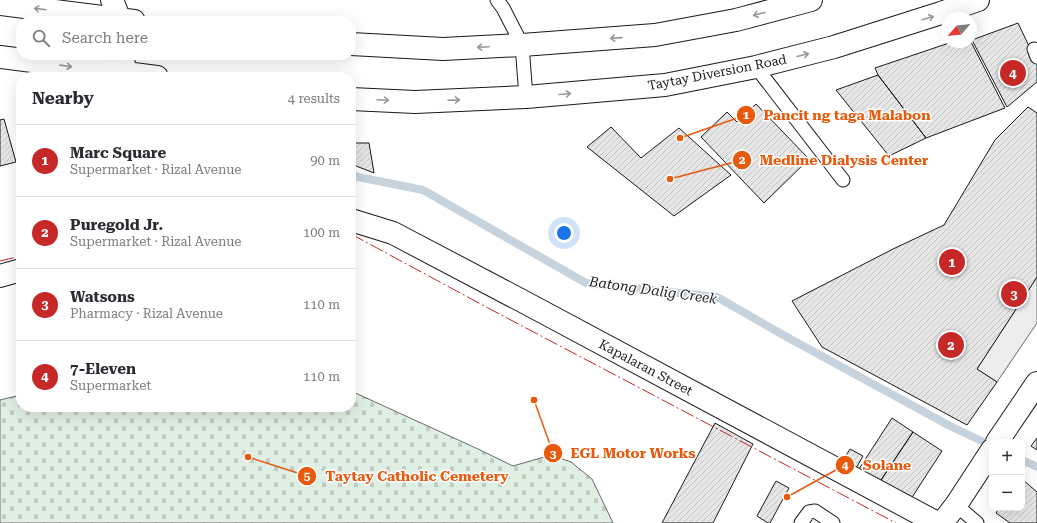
<!DOCTYPE html>
<meta charset="utf-8">
<style>
body{margin:0;font-family:"Roboto Serif",serif;background:#f2f2f3;color:#2b2b33}
.controls{position:absolute;right:12px;bottom:12px;display:grid;overflow:hidden;border-radius:8px;box-shadow:0 4px 16px #0002}
.controls button{width:36px;height:36px;display:grid;place-items:center;padding:0;border:0;border-bottom:1px solid #e1e1e2;background:#fff;color:#2b2b33;font:20px sans-serif}
.compass{position:absolute;left:941px;top:12px;width:36px;height:36px;border-radius:50%;background:#fff;box-shadow:0 4px 16px #0002;rotate:242deg}
.you{position:absolute;left:564px;top:233px;width:14px;height:14px;margin:-10px;border:3px solid #fff;border-radius:50%;background:#1a73e8;box-shadow:0 0 0 6px #1a73e833}
.badge{display:grid;place-items:center;width:26px;height:26px;border-radius:50%;background:#c62828;color:#fff;font-size:13px;font-weight:700}
.pin{position:absolute;translate:-50% -50%;border:2px solid #fff;box-shadow:0 1px 4px #0006}
.list{margin:0;padding:0;list-style:none}
h2{display:flex;justify-content:space-between;align-items:center;height:52px;margin:0;padding:0 16px;font-size:17px}
h2 small{font-size:13px;font-weight:400;color:#7c7c81}
.list li{display:grid;grid-template-columns:26px 1fr auto;gap:12px;align-items:center;box-sizing:border-box;height:72px;padding:0 16px;border-top:1px solid #e1e1e2}
.list b{display:block;font-size:15px;white-space:nowrap}
.list p{margin:0;font-size:13px;white-space:nowrap;color:#7c7c81}
.list em{font-size:13px;font-style:normal;color:#7c7c81}
.icon{flex:none;width:22px;height:22px;fill:none;stroke:currentColor;stroke-width:2;stroke-linecap:round;stroke-linejoin:round}
.map{position:relative;flex:none;width:1037px;height:523px;overflow:hidden}
.search{position:absolute;background:#fff;box-shadow:0 4px 16px #0002;left:16px;top:16px;width:340px;height:44px;display:flex;align-items:center;gap:10px;box-sizing:border-box;padding:0 14px;border-radius:16px;color:#7c7c81;font-size:15px}
.panel{position:absolute;background:#fff;box-shadow:0 4px 16px #0002;left:16px;top:72px;width:340px;height:340px;border-radius:16px}
.map>svg:first-child{display:block}
.cemetery{fill:url(#cemetery-stones);stroke:#6a6a6a}
.parking{fill:#ededed;stroke:#6a6a6a}
.lines{fill:none;stroke-linecap:round;stroke-linejoin:round}
.stream{stroke:#c6d2dc;stroke-width:8}
.building{fill:url(#building-hatch);stroke:#1a1a1a}
.service-casing{stroke:#1a1a1a;stroke-width:15}
.minor-casing{stroke:#1a1a1a;stroke-width:24}
.tertiary-casing{stroke:#1a1a1a;stroke-width:24}
.secondary-casing{stroke:#1a1a1a;stroke-width:24}
.primary-casing{stroke:#1a1a1a;stroke-width:24}
.service{stroke:#fff;stroke-width:13}
.minor{stroke:#fff;stroke-width:22}
.tertiary{stroke:#fff;stroke-width:22}
.secondary{stroke:#fff;stroke-width:22}
.primary{stroke:#fff;stroke-width:22}
.power{stroke:#c62828;stroke-width:1;stroke-dasharray:14 3 2 3;stroke-linecap:butt}
.oneway{stroke:#989898}
.labels{text-anchor:middle;stroke-width:3;stroke-linejoin:round;paint-order:stroke}
.street-label{font-size:13px;fill:#1a1a1a;stroke:#fff}
.water-label{font-size:14px;font-style:italic;fill:#1a1a1a;stroke:#fff}
.leader{fill:none;stroke:#e8590c;stroke-width:1.5}
.callout-dot{fill:#e8590c;stroke:#fff;stroke-width:1.5}
.mark-label{font-size:12px;text-anchor:middle;font-weight:bold;fill:#fff}
.callout-label{font-size:14px;text-anchor:middle;font-weight:bold;fill:#e8590c;stroke:#fff;stroke-width:3;stroke-linejoin:round;paint-order:stroke}
</style>
<div class="map">
<svg width="1037" height="523" viewBox="0 0 1037 523">
<defs>
<pattern id="cemetery-stones" width="16" height="16" patternUnits="userSpaceOnUse"><rect width="16" height="16" fill="#e0efe3"/><path d="M2 7V4a2 2 0 0 1 4 0v3zM10 15v-3a2 2 0 0 1 4 0v3z" fill="#c0ccc2"/></pattern>
<pattern id="building-hatch" width="6" height="6" patternUnits="userSpaceOnUse"><rect width="6" height="6" fill="#e6e6e6"/><path d="M-1 1l2-2M0 6l6-6M5 7l2-2" fill="none" stroke="#c5c5c5"/></pattern>
</defs>
<rect width="100%" height="100%" fill="#fff"/>
<!-- cemetery -->
<path class="cemetery" d="M 351,391 L 478,449 L 513,466 L 551,455 L 571,462 L 592,479 L 613,523 L 0,523 L 0,400 L 21,395 L 21,407 L 351,407 Z"/>
<!-- parking -->
<path class="parking" d="M 1037,277 L 1037,323 L 997,382 L 977,369 Z"/>
<g class="lines">
<!-- stream -->
<path class="stream" d="M 351,173 L 358,177 L 423,190 L 586,283 L 717,297 L 785,336 L 950,426 L 992,446
M 1022,460 L 1037,467"/>
</g>
<!-- building -->
<path class="building" d="M 1018,23 L 1037,63 L 1037,82 L 1007,107 L 972,40 Z
M 952,42 L 971,42 L 1005,108 L 926,138 L 878,75 L 875,68 Z
M 878,75 L 926,138 L 889,156 L 836,90 Z
M 756,104 L 809,159 L 764,203 L 701,137 L 727,112 L 737,122 Z
M 1028,107 L 1037,113 L 1037,277 L 977,369 L 997,382 L 967,425 L 822,347 L 792,301 L 893,249 L 944,225 L 995,140 Z
M 4,119 L 16,162 L 0,166 L 0,120 Z
M 611,127 L 641,158 L 679,128 L 731,175 L 674,216 L 587,147 Z
M 351,143 L 369,143 L 374,173 L 351,164 Z
M 892,418 L 913,432 L 877,486 L 857,472 Z
M 715,423 L 753,444 L 713,523 L 662,523 Z
M 913,432 L 942,451 L 907,505 L 877,486 Z
M 1037,438 L 1037,450 L 1031,446 Z
M 850,449 L 863,456 L 854,472 L 840,465 Z
M 1022,479 L 1037,492 L 1037,523 L 1010,523 L 996,513 L 999,508 L 1022,508 Z
M 776,481 L 789,488 L 770,523 L 768,523 L 757,516 Z"/>
<g class="lines">
<defs>
<path id="service" d="M 497,0 L 503,8 L 522,45 L 526,97
M 1034,49 L 1037,57
M 756,67 L 843,180
M 956,505 L 977,523
M 801,523 L 809,512 L 815,511 L 833,523"/>
<path id="minor" d="M 112,0 L 120,20"/>
<path id="tertiary" d="M 123,55 L 125,77
M 351,220 L 393,233 L 526,303 L 937,523
M 0,276 L 21,270"/>
<path id="secondary" d="M 997,442 L 1037,383
M 942,523 L 956,505 L 992,450"/>
<path id="primary" d="M 0,4 L 134,21
M 351,44 L 443,49 L 522,45 L 655,35 L 736,20 L 811,0
M 0,57 L 157,77
M 351,99 L 415,102 L 526,97 L 665,85 L 756,67 L 834,47 L 941,13 L 978,0"/>
</defs>
<!-- service casing -->
<use href="#service" class="service-casing"/>
<!-- minor casing -->
<use href="#minor" class="minor-casing"/>
<!-- tertiary casing -->
<use href="#tertiary" class="tertiary-casing"/>
<!-- secondary casing -->
<use href="#secondary" class="secondary-casing"/>
<!-- primary casing -->
<use href="#primary" class="primary-casing"/>
<!-- service -->
<use href="#service" class="service"/>
<!-- minor -->
<use href="#minor" class="minor"/>
<!-- tertiary -->
<use href="#tertiary" class="tertiary"/>
<!-- secondary -->
<use href="#secondary" class="secondary"/>
<!-- primary -->
<use href="#primary" class="primary"/>
<!-- power -->
<path class="power" d="M 351,234 L 488,308 L 896,523
M 0,261 L 21,256"/>
</g>
<!-- one-way arrows -->
<defs><path id="oneway-shaft" d="M-6 0H5M1.5-3L5.5 0L1.5 3" fill="none" stroke-width="1.6" stroke-linecap="round" stroke-linejoin="round"/></defs>
<g class="oneway">
<use href="#oneway-shaft" transform="translate(40 9) rotate(-173)"/>
<use href="#oneway-shaft" transform="translate(759 14) rotate(165)"/>
<use href="#oneway-shaft" transform="translate(928 18) rotate(-17)"/>
<use href="#oneway-shaft" transform="translate(616 38) rotate(176)"/>
<use href="#oneway-shaft" transform="translate(483 47) rotate(177)"/>
<use href="#oneway-shaft" transform="translate(803 55) rotate(-14)"/>
<use href="#oneway-shaft" transform="translate(66 66) rotate(8)"/>
<use href="#oneway-shaft" transform="translate(565 94) rotate(-5)"/>
<use href="#oneway-shaft" transform="translate(383 100) rotate(3)"/>
<use href="#oneway-shaft" transform="translate(454 100) rotate(-2)"/>
</g>
<g class="labels">
<!-- street labels -->
<g class="street-label">
<text transform="translate(717 72) rotate(-11)" y="5">Taytay Diversion Road</text>
<text transform="translate(646 367) rotate(28)" y="5">Kapalaran Street</text>
</g>
<!-- water labels -->
<g class="water-label">
<text transform="translate(653 290) rotate(8)" y="5">Batong Dalig Creek</text>
</g>
</g>
<!-- callouts -->
<path class="leader" d="M680 138L746 115M670 179L742 160M534 400L553 453M787 497L845 465M248 457L307 476"/>
<g class="callout-dot">
<circle cx="680" cy="138" r="4"/>
<circle cx="670" cy="179" r="4"/>
<circle cx="534" cy="400" r="4"/>
<circle cx="787" cy="497" r="4"/>
<circle cx="248" cy="457" r="4"/>
<circle cx="746" cy="115" r="10"/>
<circle cx="742" cy="160" r="10"/>
<circle cx="553" cy="453" r="10"/>
<circle cx="845" cy="465" r="10"/>
<circle cx="307" cy="476" r="10"/>
</g>
<g class="mark-label">
<text x="746" y="119">1</text>
<text x="742" y="164">2</text>
<text x="553" y="458">3</text>
<text x="845" y="469">4</text>
<text x="307" y="480">5</text>
</g>
<g class="callout-label">
<text x="847" y="120">Pancit ng taga Malabon</text>
<text x="844" y="165">Medline Dialysis Center</text>
<text x="633" y="458">EGL Motor Works</text>
<text x="887" y="470">Solane</text>
<text x="417" y="481">Taytay Catholic Cemetery</text>
</g>
</svg>
<div class="controls">
<button>+</button>
<button>−</button>
</div>
<svg class="compass" viewBox="-18 -18 36 36"><path d="M0-13l5 13h-10z" fill="#e53935"/><path d="M0 13l5-13h-10z" fill="#7c7c81"/></svg>
<div class="you"></div>
<div class="pin badge" style="left:952px;top:262px">1</div>
<div class="pin badge" style="left:951px;top:345px">2</div>
<div class="pin badge" style="left:1014px;top:294px">3</div>
<div class="pin badge" style="left:1013px;top:73px">4</div>
<div class="search"><svg class="icon" aria-label="search" viewBox="0 0 24 24"><circle cx="10" cy="10" r="6"/><path d="M15 15l6 6"/></svg>Search here</div>
<section class="panel">
<h2>Nearby<small>4 results</small></h2>
<ul class="list">
<li><span class="badge">1</span><div><b>Marc Square</b><p>Supermarket · Rizal Avenue</p></div><em>90 m</em></li>
<li><span class="badge">2</span><div><b>Puregold Jr.</b><p>Supermarket · Rizal Avenue</p></div><em>100 m</em></li>
<li><span class="badge">3</span><div><b>Watsons</b><p>Pharmacy · Rizal Avenue</p></div><em>110 m</em></li>
<li><span class="badge">4</span><div><b>7-Eleven</b><p>Supermarket</p></div><em>110 m</em></li>
</ul>
</section>
</div>
